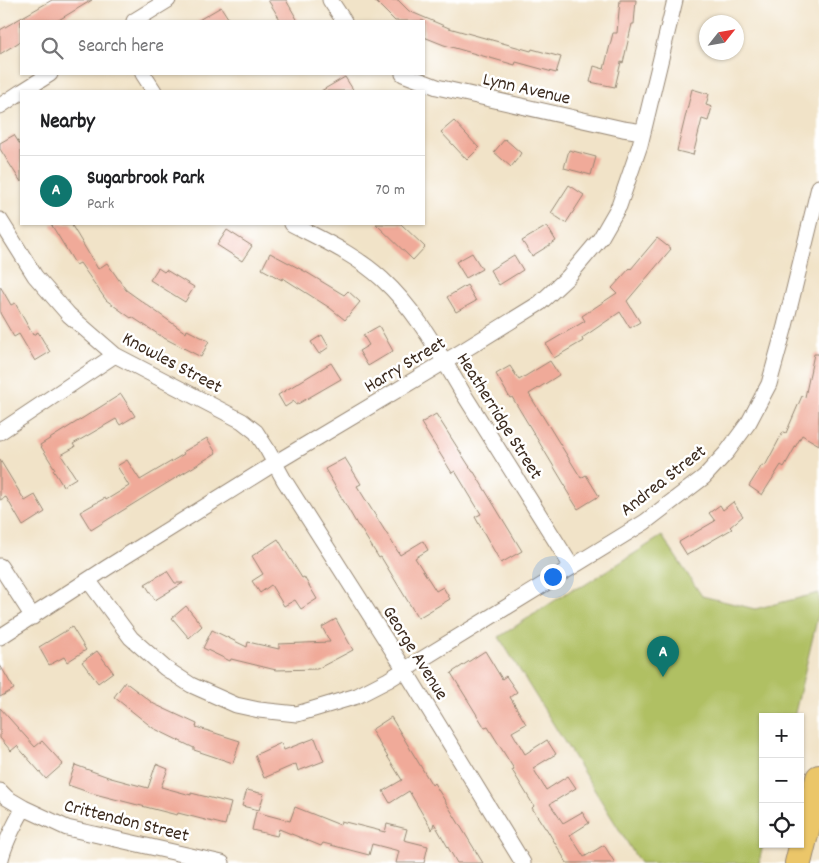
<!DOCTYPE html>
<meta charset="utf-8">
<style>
body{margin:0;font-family:Dekko,sans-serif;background:#f2f2f2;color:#202124}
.controls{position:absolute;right:15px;bottom:15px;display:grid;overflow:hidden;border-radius:0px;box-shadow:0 1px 4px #0004}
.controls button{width:45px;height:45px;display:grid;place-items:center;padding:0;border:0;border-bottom:1px solid #e0e0e0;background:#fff;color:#202124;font:25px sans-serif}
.compass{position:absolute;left:699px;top:15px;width:45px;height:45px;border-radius:50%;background:#fff;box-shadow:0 1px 4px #0004;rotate:59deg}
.you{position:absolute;left:552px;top:576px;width:18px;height:18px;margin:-12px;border:4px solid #fff;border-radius:50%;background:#1a73e8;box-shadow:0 0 0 8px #1a73e833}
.badge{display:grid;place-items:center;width:32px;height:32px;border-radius:50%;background:#0f766e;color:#fff;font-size:16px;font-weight:700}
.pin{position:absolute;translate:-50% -41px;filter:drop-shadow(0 1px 2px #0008)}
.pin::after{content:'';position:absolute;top:26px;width:18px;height:15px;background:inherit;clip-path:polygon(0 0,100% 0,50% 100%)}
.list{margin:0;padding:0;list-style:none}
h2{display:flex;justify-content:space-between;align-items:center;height:65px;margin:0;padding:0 20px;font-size:21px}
h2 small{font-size:16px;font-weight:400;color:#757577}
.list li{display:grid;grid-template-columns:32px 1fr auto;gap:15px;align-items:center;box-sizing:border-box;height:70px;padding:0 20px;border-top:1px solid #e0e0e0}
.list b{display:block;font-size:19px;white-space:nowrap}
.list p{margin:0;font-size:16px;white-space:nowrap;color:#757577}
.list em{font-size:16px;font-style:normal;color:#757577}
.icon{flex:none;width:28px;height:28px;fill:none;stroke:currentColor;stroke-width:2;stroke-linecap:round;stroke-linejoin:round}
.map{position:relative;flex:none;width:819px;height:863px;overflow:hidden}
.search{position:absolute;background:#fff;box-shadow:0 1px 4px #0004;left:20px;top:20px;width:405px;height:55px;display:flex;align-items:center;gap:12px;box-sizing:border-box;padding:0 18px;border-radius:0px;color:#757577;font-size:19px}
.panel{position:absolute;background:#fff;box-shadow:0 1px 4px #0004;left:20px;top:90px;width:405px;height:135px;border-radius:0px}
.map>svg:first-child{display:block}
.green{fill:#b0c063;stroke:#767540}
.building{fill:#f0aa99}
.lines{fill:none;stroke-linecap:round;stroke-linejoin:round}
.street-casing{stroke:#968673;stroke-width:17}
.highway-casing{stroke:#968673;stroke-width:28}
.street{stroke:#fff;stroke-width:15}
.highway{stroke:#ebc669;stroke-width:26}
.labels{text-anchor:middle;stroke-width:5;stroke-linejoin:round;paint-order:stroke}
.street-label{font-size:19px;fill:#3b2a1e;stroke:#fff}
</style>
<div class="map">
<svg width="819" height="863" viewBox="0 0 819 863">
<rect width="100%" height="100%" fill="#fff"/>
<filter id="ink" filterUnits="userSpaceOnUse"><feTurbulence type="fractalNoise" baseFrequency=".02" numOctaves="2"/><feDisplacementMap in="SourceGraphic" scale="10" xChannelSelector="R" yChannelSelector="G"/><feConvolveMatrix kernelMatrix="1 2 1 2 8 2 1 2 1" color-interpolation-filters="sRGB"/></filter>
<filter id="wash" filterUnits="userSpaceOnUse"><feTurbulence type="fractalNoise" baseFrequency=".0096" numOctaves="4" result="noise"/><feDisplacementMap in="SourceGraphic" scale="20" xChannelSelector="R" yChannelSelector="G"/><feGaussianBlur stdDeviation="1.12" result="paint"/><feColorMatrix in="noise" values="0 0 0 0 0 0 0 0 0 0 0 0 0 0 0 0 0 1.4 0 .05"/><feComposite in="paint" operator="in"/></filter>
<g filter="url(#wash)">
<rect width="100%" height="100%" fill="#f1e3c8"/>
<!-- green -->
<path class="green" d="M 662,536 L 702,596 L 755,609 L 819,593 L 819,611 L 794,717 L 763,717 L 763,844 L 759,863 L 640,863 L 499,637 L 571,590 L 583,586 Z"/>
<g id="blocks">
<!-- building -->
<path class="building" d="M 52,0 L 92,0 L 57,21 L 21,21 L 21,41 L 0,54 L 0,30 Z
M 268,0 L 286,0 L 298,21 L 281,21 Z
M 374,0 L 398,0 L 409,11 L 449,28 L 531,51 L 532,49 L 561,57 L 556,73 L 516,62 L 515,65 L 444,45 L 424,37 L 424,21 L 395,21 Z
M 620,0 L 636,0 L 634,24 L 632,24 L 623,63 L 621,62 L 615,87 L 590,82 L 594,66 L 604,69 L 613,33 L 617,33 Z
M 221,7 L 230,21 L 197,21 Z
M 345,77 L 354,91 L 321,91 Z
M 692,89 L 709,94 L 706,105 L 712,107 L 708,121 L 702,119 L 693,155 L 677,151 Z
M 454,121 L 479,148 L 467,160 L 441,132 Z
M 14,135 L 21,146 L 21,182 L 0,149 L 0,143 Z
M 505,139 L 521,153 L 518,158 L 511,167 L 494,152 Z
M 569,150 L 596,157 L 591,175 L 564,168 Z
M 569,185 L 584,195 L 566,223 L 551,213 Z
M 51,224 L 71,224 L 98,269 L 107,263 L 126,290 L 186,333 L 187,330 L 209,341 L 201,357 L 164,338 L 132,317 L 131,318 L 106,300 L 80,263 L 76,265 Z
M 376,224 L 401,224 L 425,247 L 413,260 Z
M 547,226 L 556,241 L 532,256 L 522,241 Z
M 227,230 L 252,246 L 242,261 L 217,245 Z
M 657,238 L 671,249 L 627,301 L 640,322 L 630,328 L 620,312 L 582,338 L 583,341 L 554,358 L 546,344 L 585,321 L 582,316 L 617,293 L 612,288 L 630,268 L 631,269 Z
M 270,253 L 306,272 L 344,295 L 348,291 L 360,302 L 345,320 L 330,308 L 283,278 L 282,280 L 262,269 Z
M 472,253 L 482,269 L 466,278 L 456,262 Z
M 514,255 L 523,270 L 499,285 L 490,270 Z
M 158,268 L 164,272 L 166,270 L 194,287 L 185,302 L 150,280 Z
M 467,285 L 476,301 L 456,312 L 447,297 Z
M 0,286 L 11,305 L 15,303 L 33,335 L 38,332 L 50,352 L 35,361 L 19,334 L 14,337 L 0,313 Z
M 379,326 L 393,351 L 368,366 L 359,351 L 369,345 L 363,335 Z
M 322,335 L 329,347 L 319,354 L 311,342 Z
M 814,354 L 819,354 L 819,445 L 802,435 L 784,467 L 781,465 L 762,495 L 749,486 L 762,465 L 765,466 L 783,432 L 786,433 L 802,396 L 805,397 Z
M 550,361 L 559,375 L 529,394 L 581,478 L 586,475 L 599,496 L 578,509 L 565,488 L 566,487 L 512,397 L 510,398 L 496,374 L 510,366 L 519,380 Z
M 331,363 L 341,379 L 296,405 L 294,401 L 285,407 L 278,395 Z
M 121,394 L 135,416 L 120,425 L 116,419 L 73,444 L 75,447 L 61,455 L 76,478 L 63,486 L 53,470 L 55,469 L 40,445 Z
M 436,414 L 473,472 L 474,472 L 522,551 L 501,563 L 475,517 L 481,514 L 455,471 L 452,473 L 421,423 Z
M 207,438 L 216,453 L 91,530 L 80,512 L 105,498 L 106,500 L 129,486 L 117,466 L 127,460 L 140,480 L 184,454 L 183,452 Z
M 345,458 L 361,484 L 357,486 L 400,555 L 423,541 L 428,550 L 415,558 L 436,591 L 443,587 L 450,599 L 418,618 L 381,557 L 379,558 L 359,526 L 358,526 L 325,469 Z
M 0,460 L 25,501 L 35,495 L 45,512 L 23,526 L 6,497 L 0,500 Z
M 733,502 L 743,516 L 730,527 L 732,529 L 687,555 L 679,542 L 715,521 L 709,513 L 720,505 L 723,510 Z
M 278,539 L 302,578 L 304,577 L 317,599 L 301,609 L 295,600 L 284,606 L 271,585 L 260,593 L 252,581 L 263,574 L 252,556 Z
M 167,571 L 175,583 L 183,583 L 155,600 L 145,584 Z
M 186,606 L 202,626 L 189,638 L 172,618 Z
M 336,619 L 353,650 L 317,669 L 276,670 L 231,659 L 230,661 L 203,648 L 212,630 L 247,647 L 248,642 L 279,649 L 279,644 L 330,642 L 322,627 Z
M 72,627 L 86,650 L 67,662 L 64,657 L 49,665 L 39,647 Z
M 97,651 L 113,672 L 98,683 L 82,662 Z
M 485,651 L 502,679 L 506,676 L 517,692 L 510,697 L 526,724 L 512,732 L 525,754 L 547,740 L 556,754 L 533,768 L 546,790 L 568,776 L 576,788 L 550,804 L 563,823 L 582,812 L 589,823 L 570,835 L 584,857 L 604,845 L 615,863 L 567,863 L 546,828 L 545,828 L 532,808 L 534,806 L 512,770 L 514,769 L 488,727 L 485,728 L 451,673 Z
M 0,665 L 14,689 L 0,697 Z
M 125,682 L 154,704 L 197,724 L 196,727 L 240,741 L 233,763 L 194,750 L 194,748 L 153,728 L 114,697 Z
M 0,708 L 35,747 L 42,741 L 63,764 L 46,779 L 17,746 L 11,751 L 0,738 Z
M 391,717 L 432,785 L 434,783 L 483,863 L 457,863 L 434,823 L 432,830 L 409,791 L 390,803 L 383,791 L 402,780 L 371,730 Z
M 315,738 L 324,761 L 298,771 L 296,764 L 264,778 L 255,755 L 281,743 L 284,750 Z
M 156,764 L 168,769 L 161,787 L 191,795 L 191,793 L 231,803 L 225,825 L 178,813 L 177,815 L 91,793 L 68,785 L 75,765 L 111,778 L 148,788 Z
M 247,790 L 264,794 L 259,810 L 242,806 Z
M 295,807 L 340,825 L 341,821 L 385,832 L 387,824 L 407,829 L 404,840 L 428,846 L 424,863 L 396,863 L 399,851 L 372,844 L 369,855 L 323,843 L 321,846 L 279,829 L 277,836 L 252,830 L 256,812 L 290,821 Z"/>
</g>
</g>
<g filter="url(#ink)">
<use href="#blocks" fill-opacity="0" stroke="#968673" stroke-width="1"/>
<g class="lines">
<defs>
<path id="street" d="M 330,0 L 344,21
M 134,21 L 168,0
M 143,74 L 154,91
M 403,74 L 437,87 L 623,129 L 643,132
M 23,91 L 50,74
M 0,106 L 21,92
M 0,220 L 35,276 L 69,315 L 115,355 L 242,421 L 256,432 L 267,449 L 284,480 L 405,670 L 523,863
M 292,224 C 323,240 356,255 382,279 C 417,311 439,353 463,393 C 499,451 536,509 572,567
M 0,432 L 115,355
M 0,566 L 33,617
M 88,580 L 131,638 L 165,668 L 191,685 L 236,705 L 259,710 L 297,714 L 357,696 L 388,680 L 645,522 L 704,477 L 727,452 L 749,422 L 769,384 L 785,326 L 819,187
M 0,637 L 71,591 L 108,567 L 275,463 L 461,352 L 540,303 L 568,277 L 600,239 L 619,206 L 640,145 L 675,0
M 0,791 L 7,798 L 24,808 L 67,828 L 222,863
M 0,863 C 4,844 14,825 24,808"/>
<path id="highway" d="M 798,863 L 819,778"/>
</defs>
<!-- street casing -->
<use href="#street" class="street-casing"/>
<!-- highway casing -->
<use href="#highway" class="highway-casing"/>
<!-- street -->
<use href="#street" class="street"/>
<!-- highway -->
<use href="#highway" class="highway"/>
</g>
</g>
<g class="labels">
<!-- street labels -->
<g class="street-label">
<text transform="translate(527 87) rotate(13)" y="7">Lynn Avenue</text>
<text transform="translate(173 361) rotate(28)" y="7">Knowles Street</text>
<text transform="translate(404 363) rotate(-31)" y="7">Harry Street</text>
<text transform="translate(501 415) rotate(58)" y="7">Heatherridge Street</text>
<text transform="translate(662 479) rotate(-38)" y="7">Andrea Street</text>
<text transform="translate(417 652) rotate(58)" y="7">George Avenue</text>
<text transform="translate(127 819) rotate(14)" y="7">Crittendon Street</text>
</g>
</g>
</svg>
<div class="controls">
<button>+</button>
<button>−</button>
<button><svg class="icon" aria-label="locate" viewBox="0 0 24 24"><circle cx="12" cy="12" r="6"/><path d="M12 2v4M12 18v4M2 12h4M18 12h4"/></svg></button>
</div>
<svg class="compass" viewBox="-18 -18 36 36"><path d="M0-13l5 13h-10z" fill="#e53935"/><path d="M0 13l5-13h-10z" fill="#757577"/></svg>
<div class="you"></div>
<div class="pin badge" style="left:663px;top:677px">A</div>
<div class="search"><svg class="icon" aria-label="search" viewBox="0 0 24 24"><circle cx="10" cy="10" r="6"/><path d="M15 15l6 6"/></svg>Search here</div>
<section class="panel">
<h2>Nearby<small></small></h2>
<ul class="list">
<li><span class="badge">A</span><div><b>Sugarbrook Park</b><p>Park</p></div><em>70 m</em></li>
</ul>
</section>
</div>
